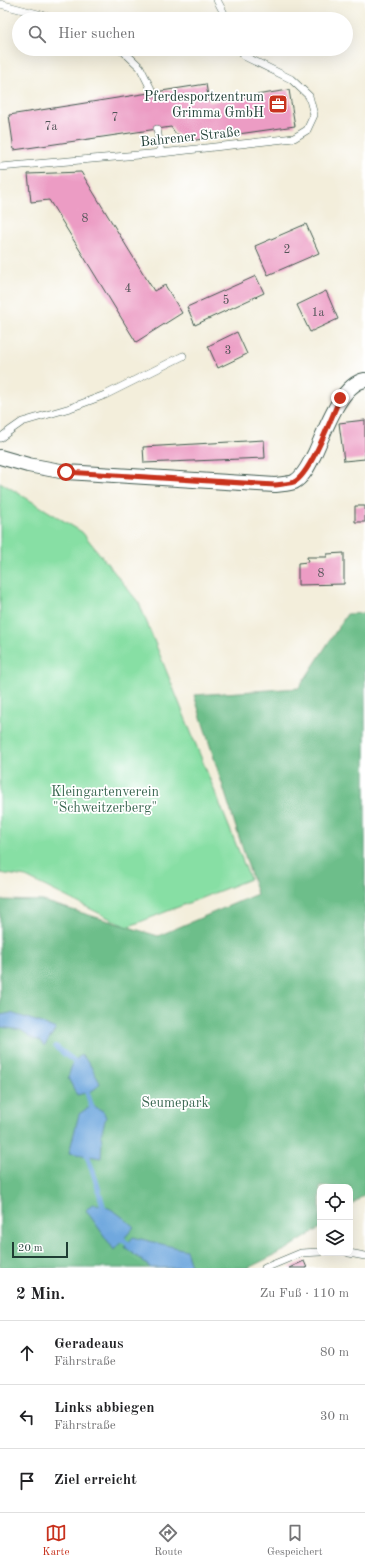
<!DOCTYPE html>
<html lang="de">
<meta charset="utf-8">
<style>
body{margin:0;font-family:"Old Standard TT",serif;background:#f6f6f6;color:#202124}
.controls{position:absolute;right:12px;bottom:12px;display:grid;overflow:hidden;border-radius:8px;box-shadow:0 4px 16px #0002}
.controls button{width:36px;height:36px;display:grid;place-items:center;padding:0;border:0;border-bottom:1px solid #e0e0e0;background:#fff;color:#202124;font:20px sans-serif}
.scale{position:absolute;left:12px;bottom:10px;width:56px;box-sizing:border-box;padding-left:4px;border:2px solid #1f3d34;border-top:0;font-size:11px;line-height:14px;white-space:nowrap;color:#1f3d34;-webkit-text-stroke:3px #fff;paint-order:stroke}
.stop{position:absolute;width:12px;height:12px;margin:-9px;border:3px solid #c8321e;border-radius:50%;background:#fff}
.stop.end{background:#c8321e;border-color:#fff;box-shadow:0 1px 4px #0008}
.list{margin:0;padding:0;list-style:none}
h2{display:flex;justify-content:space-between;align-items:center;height:52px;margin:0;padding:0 16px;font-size:17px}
h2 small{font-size:13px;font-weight:400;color:#757577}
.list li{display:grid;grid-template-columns:26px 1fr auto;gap:12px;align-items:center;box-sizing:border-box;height:64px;padding:0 16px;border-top:1px solid #e0e0e0}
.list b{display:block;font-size:15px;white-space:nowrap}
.list p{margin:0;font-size:13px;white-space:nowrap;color:#757577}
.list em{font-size:13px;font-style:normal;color:#757577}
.icon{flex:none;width:22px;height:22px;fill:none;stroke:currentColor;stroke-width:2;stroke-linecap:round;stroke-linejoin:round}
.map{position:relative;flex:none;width:365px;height:1268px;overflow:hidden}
.search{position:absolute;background:#fff;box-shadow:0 4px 16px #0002;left:12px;right:12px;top:12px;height:44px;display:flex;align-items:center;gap:10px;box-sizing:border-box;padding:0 14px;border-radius:22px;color:#757577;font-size:15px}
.sheet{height:244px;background:#fff}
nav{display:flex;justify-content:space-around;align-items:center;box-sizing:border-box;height:56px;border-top:1px solid #e0e0e0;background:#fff;font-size:11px;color:#757577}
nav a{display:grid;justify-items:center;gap:2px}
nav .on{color:#c8321e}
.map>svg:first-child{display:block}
.green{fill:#87dfa4;stroke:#538e6c}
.forest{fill:#6dbe8a;stroke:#467e5f}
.water{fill:#6fa8de;stroke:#477289}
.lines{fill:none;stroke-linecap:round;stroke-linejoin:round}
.stream{stroke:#6fa8de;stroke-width:5.5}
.building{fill:#ec9cc4}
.service-casing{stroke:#3f584d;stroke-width:8}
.minor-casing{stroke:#3f584d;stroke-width:16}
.service{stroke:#fff;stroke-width:7}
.minor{stroke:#fff;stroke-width:14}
.route{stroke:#c8321e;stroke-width:5}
.labels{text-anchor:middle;stroke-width:3.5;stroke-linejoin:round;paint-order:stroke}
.number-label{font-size:12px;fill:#525558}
.poi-label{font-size:14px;fill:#1f3d34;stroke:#fff;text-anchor:end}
.street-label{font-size:14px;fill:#1f3d34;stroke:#fff}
.park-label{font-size:14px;fill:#396650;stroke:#fff}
</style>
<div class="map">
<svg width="365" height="1268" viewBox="0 0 365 1268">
<rect width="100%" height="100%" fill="#fff"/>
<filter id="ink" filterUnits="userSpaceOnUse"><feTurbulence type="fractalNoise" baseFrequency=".025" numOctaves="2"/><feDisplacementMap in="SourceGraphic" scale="8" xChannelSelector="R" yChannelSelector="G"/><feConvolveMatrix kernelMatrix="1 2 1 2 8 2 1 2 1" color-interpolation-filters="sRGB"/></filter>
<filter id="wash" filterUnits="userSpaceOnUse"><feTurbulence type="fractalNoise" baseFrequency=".012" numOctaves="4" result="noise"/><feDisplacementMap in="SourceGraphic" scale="16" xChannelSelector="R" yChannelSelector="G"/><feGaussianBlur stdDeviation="0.9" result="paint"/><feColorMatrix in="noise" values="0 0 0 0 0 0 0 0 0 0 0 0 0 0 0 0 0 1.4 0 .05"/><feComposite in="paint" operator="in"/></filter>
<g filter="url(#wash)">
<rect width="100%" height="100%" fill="#f3eedb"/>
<!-- green -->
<path class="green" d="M 0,482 L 82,532 L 139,603 L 250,879 L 127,927 L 26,877 L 0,873 Z"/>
<!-- forest -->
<path class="forest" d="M 365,613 L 365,1194 L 350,1206 L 350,1187 L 320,1187 L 320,1228 L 287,1249 L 248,1268 L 0,1268 L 0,900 L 43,901 L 158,936 L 257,894 L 194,695 L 299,688 L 347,614 Z"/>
<!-- water -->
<path class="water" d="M 11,1013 L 39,1022 L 56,1029 L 44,1046 L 41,1041 L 34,1039 L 21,1030 L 0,1027 L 0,1015 Z
M 82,1055 L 89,1063 L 100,1083 C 96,1091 86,1093 77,1095 L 68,1078 C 71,1068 72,1060 82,1055 Z
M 94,1106 L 103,1111 L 106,1117 L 101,1135 L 102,1141 L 101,1158 L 69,1153 L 79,1114 L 86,1109 Z
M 92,1204 C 107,1203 123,1217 134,1227 L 114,1250 L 86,1210 Z
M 133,1237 L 186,1250 L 192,1268 L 151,1268 L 125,1247 Z"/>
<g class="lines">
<!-- stream -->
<path class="stream" d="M 56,1047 L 74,1061 L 77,1067
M 85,1086 L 93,1111 L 93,1114
M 88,1149 L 87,1155 L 96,1181 L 103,1206 L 105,1211
M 119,1233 L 124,1241 L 133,1247"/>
</g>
<g id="blocks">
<!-- building -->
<path class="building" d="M 206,84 L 209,102 L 289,90 L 295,126 L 182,142 L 180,135 L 176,134 L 171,127 L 14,150 L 9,115 Z
M 81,172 L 154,291 L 165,285 L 182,313 L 136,342 L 49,200 L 31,202 L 28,174 Z
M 306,224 L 319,253 L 268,275 L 255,246 Z
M 256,276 L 264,293 L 195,325 L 187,307 Z
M 326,291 L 338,319 L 310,332 L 297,305 Z
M 237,332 L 247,354 L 218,368 L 208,346 Z
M 365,420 L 365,459 L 344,461 L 339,423 Z
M 264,440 L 265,458 L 144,463 L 143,447 Z
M 355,506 L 365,506 L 365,522 L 355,522 Z
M 344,553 L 344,584 L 298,585 L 298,563 L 308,562 L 307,557 L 327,557 L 327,554 Z
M 304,1261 L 307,1268 L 289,1268 Z"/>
</g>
</g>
<g filter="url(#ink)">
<use href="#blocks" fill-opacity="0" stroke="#3f584d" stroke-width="1"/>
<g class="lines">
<defs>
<path id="service" d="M 217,0 L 227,19
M 0,4 L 57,19
M 121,49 L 140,67 L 153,93
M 157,129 L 161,153
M 0,167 L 161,153 L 294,138 L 307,130 L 314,115 L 309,96 L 291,79 L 244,56 L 241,49
M 0,438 L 12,429 L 22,422 L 70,408 L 105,395 L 183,356
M 349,1253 L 365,1256
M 265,1268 L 301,1253 L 320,1252"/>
<path id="minor" d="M 0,457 L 28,465 L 66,472 L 275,485 C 281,484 289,484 294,482 C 304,477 309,464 314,455 C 324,434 340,384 365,380"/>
</defs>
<!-- service casing -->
<use href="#service" class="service-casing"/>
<!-- minor casing -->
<use href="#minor" class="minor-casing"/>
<!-- service -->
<use href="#service" class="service"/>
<!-- minor -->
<use href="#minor" class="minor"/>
</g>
</g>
<g class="lines" filter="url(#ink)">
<!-- route -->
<path class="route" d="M 66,472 L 275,485 C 281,484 288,484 294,482 C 310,475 332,416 340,398"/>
</g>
<!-- icons -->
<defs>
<symbol id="office-square" viewBox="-11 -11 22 22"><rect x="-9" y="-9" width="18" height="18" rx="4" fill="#c8321e" stroke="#fff"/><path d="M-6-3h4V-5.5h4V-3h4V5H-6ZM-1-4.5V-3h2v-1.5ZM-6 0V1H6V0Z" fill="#fff"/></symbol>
</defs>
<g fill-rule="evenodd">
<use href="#office-square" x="267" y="93" width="22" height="22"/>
</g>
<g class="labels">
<!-- number labels -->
<g class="number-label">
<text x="115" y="121">7</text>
<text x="51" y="130">7a</text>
<text x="85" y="222">8</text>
<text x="287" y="253">2</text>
<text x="128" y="292">4</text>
<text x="226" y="304">5</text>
<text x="318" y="316">1a</text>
<text x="228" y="354">3</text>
<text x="321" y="577">8</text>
</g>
<!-- poi labels -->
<g class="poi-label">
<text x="264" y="101">Pferdesportzentrum<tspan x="264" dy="16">Grimma GmbH</tspan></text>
</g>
<!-- street labels -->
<g class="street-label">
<text transform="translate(190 136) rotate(-6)" y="5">Bahrener Straße</text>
</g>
<!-- park labels -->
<g class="park-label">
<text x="105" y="796">Kleingartenverein<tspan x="105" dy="16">"Schweitzerberg"</tspan></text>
<text x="175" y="1107">Seumepark</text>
</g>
</g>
</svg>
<div class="controls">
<button><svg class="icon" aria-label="locate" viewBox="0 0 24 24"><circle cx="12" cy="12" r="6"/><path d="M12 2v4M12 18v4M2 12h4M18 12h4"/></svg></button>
<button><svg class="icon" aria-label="layers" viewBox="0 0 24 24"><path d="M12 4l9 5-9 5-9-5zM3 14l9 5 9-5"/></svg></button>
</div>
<div class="scale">20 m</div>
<div class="stop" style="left:66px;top:472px"></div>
<div class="stop end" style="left:340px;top:398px"></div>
<div class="search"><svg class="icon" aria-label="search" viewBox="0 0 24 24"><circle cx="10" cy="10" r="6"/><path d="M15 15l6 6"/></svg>Hier suchen</div>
</div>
<section class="sheet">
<h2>2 Min.<small>Zu Fuß · 110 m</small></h2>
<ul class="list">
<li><svg class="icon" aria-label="ahead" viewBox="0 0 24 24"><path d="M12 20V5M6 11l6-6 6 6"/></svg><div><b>Geradeaus</b><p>Fährstraße</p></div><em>80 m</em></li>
<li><svg class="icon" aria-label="left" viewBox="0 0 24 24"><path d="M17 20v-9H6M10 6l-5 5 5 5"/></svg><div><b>Links abbiegen</b><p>Fährstraße</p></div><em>30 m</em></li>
<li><svg class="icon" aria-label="arrive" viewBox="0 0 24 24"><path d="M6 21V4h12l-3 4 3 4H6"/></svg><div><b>Ziel erreicht</b></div></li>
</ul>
</section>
<nav>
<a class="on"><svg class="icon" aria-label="map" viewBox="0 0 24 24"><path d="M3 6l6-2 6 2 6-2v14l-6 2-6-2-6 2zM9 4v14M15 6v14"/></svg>Karte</a>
<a><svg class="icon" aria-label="directions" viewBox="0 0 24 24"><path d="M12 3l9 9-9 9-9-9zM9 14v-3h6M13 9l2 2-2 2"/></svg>Route</a>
<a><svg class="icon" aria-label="saved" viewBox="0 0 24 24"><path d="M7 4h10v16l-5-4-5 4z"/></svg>Gespeichert</a>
</nav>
